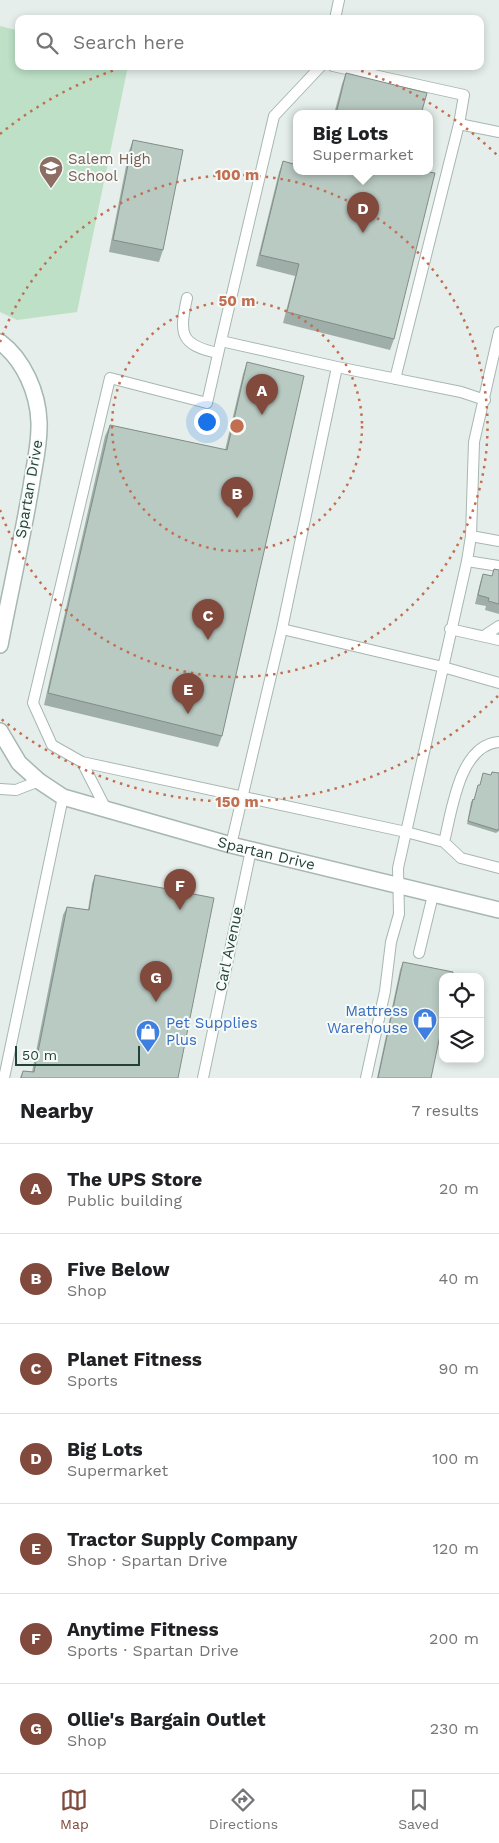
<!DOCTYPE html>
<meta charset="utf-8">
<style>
body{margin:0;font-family:"Work Sans",sans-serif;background:#f6f6f6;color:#202124}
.controls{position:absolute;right:15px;bottom:15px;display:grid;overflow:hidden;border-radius:10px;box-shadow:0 2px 8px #0003}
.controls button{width:45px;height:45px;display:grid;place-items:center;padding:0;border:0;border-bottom:1px solid #e0e0e0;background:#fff;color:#202124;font:25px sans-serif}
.scale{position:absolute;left:15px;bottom:12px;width:125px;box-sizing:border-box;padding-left:5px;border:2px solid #224239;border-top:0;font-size:14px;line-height:18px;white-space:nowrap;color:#224239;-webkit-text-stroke:4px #f6faf8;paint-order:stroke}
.you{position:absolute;left:206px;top:421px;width:18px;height:18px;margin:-12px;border:4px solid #fff;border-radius:50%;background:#1a73e8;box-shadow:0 0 0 8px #1a73e833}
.badge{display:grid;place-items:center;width:32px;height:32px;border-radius:50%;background:#814a3c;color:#fff;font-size:16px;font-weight:700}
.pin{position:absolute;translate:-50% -41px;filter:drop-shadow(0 1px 2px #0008)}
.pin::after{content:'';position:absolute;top:26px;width:18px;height:15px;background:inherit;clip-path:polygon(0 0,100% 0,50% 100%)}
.popup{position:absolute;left:293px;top:110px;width:140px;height:65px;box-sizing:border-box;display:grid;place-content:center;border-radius:10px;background:#fff;filter:drop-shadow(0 1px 4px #0005);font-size:16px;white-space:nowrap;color:#757577}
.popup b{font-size:19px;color:#202124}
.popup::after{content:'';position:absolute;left:50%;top:100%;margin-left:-10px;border:10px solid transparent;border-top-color:#fff}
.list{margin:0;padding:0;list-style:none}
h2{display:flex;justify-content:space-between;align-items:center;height:65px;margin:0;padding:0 20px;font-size:21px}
h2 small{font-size:16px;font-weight:400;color:#757577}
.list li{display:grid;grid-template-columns:32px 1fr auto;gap:15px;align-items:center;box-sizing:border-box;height:90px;padding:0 20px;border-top:1px solid #e0e0e0}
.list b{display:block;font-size:19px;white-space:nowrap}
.list p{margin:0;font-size:16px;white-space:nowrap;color:#757577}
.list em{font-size:16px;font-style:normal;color:#757577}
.icon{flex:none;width:28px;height:28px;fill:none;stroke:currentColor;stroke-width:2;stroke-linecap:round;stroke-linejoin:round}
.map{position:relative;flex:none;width:499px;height:1078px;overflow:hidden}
.search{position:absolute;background:#fff;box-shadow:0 2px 8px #0003;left:15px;right:15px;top:15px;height:55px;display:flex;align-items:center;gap:12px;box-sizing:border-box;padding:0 18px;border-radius:10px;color:#757577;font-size:19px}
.sheet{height:695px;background:#fff}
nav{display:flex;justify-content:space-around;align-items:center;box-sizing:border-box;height:70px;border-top:1px solid #e0e0e0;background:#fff;font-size:14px;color:#757577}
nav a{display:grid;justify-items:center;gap:2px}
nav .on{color:#814a3c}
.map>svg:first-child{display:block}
.green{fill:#bde0c6}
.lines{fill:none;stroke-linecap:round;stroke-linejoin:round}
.service-casing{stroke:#a7b7b1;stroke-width:12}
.minor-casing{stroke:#a7b7b1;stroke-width:18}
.service{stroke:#fff;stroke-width:10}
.minor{stroke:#fff;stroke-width:15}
.wall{fill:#9faea8}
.building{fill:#b9cac3;stroke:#828d88}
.ring{fill:none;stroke:#c26e51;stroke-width:2.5;stroke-dasharray:2.5 5}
.labels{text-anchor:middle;stroke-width:4;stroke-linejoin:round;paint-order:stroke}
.education-label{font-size:15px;fill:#785e54;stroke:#f6faf8;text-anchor:start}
.street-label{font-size:15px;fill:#224239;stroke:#f6faf8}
.shop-label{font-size:15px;fill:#366cbe;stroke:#f6faf8;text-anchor:end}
.centre{fill:#c26e51;stroke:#f6faf8;stroke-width:2.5}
.ring-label{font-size:15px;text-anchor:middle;font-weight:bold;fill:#c26e51;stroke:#f6faf8;stroke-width:4;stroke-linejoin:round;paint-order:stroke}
</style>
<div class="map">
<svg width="499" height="1078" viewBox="0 0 499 1078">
<rect width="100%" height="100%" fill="#e5eeea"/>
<!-- green -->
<path class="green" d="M 0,26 L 19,31 L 19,66 L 128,66 L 77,312 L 17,320 L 0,312 Z"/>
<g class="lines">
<defs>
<path id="service" d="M 335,19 L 339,0
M 321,66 L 274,116 L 221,341 L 337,367 L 461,392 L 485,400
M 333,66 L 464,95 L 459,124
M 187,298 C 179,334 180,345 218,353
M 395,379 L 459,124 L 499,132
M 471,536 L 499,541
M 467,561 L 499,566
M 282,629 L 443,667 L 499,683
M 450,629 L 499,640
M 484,636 L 499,626
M 82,762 L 406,832 L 444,842 L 461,858 L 499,868
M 0,789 L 16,790 L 39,781
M 107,811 L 82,762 L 52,745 L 33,703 L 110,378 L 207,403 L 221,341
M 444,842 C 452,811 459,745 499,742
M 231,845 L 282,629 L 337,367
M 419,953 L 433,895
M 4,1078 L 63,797
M 203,1078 L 251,850
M 366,1078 L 385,991 L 391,942 L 399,914 L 398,868 L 467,561 L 471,536 L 474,442 L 499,332"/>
<g id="minor">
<path d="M 0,342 C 24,360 38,393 39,422 C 40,444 34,466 31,487 C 22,540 10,593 0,645"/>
<path id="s1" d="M 0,731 L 19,763 L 39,781 L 63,797 L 231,845 L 499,910"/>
</g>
</defs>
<!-- service casing -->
<use href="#service" class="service-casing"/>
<!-- minor casing -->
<use href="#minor" class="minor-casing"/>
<!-- service -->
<use href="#service" class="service"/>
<!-- minor -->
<use href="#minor" class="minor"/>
</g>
<!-- wall -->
<path class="wall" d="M 346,73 L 421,114 L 334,114 L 342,84 Z
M 133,140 L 163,250 L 159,262 L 109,252 L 129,151 Z
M 283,161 L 394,339 L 390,350 L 283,323 L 295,276 L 256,266 L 279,172 Z
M 247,362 L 222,736 L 218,747 L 44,705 L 105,436 L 110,425 L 225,450 L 243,374 Z
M 494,569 L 499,570 L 499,614 L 485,610 L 486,606 L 475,604 L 480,583 L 483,574 L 492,576 Z
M 492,772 L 499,773 L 499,831 L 496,833 L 467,824 L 471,802 L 473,799 L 474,800 L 478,785 L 480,785 L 483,773 L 491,775 Z
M 95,875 L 178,1078 L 20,1078 L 23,1071 L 32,1072 L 63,915 L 67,907 L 88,910 L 92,884 Z
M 403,962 L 431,1078 L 377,1078 L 400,970 Z"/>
<!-- building -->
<path class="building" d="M 346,73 L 427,93 L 421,114 L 336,114 Z
M 133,140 L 183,150 L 163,250 L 113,240 Z
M 283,161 L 297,165 L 297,172 L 429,172 L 435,173 L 394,339 L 287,312 L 299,264 L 260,255 Z
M 247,362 L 304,376 L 222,736 L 48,693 L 110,425 L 227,450 Z
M 494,569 L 499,570 L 499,604 L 488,601 L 489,598 L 478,595 L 483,574 L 492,576 Z
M 492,772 L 499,773 L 499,829 L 497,830 L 468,821 L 473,799 L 474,800 L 478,785 L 480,785 L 483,773 L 491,775 Z
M 95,875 L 214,898 L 178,1078 L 21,1078 L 23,1071 L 34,1072 L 67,907 L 89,910 Z
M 403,962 L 453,972 L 452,977 L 443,977 L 443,1021 L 431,1078 L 378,1078 Z"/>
<!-- distance rings -->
<g class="ring">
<circle cx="237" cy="426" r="125"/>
<path d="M0 342A251 251 0 1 1 0 510"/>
<path d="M498 696A376 376 0 0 1 0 718M0 134A376 376 0 0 1 127 66M347 66A376 376 0 0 1 498 156"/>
</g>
<!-- icons -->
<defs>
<symbol id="university-pin" viewBox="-11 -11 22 30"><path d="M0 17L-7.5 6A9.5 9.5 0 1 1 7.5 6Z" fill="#8d6e63" stroke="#f6faf8"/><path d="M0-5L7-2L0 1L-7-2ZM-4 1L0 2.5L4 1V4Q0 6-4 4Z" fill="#fff"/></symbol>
<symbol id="shop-pin" viewBox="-11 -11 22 30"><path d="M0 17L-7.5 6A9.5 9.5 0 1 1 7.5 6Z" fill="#3f7fe0" stroke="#f6faf8"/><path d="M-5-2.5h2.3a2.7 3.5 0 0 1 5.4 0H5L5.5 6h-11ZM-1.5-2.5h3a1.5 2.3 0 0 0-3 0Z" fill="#fff"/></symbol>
</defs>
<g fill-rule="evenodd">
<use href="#university-pin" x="37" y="154" width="28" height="38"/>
<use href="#shop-pin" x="411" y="1006" width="28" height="38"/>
<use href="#shop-pin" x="134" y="1018" width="28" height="38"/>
</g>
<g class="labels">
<!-- education labels -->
<g class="education-label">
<text x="68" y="164">Salem High<tspan x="68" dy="17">School</tspan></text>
</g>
<!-- street labels -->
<g class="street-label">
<text transform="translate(29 489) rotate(-80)" y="5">Spartan Drive</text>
<text dy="5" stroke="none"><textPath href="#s1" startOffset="304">Spartan Drive</textPath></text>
<text transform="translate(229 949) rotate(-78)" y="5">Carl Avenue</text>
</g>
<!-- shop labels -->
<g class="shop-label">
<text x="408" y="1016">Mattress<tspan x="408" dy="17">Warehouse</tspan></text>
<text x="166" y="1028" text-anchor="start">Pet Supplies<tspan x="166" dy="17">Plus</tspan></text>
</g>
</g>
<circle cx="237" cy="426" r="8" class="centre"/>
<g class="ring-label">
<text x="237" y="180">100 m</text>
<text x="237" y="306">50 m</text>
<text x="237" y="807">150 m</text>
</g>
</svg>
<div class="controls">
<button><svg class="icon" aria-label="locate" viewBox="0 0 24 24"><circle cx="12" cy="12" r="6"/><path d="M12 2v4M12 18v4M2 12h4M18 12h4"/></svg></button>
<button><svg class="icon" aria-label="layers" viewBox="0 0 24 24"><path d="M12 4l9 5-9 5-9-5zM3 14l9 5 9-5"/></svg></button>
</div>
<div class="scale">50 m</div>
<div class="you"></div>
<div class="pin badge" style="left:262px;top:415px">A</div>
<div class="pin badge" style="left:237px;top:518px">B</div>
<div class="pin badge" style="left:208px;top:640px">C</div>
<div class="pin badge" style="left:363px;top:233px">D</div>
<div class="popup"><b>Big Lots</b>Supermarket</div>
<div class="pin badge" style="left:188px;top:714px">E</div>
<div class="pin badge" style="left:180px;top:910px">F</div>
<div class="pin badge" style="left:156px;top:1002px">G</div>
<div class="search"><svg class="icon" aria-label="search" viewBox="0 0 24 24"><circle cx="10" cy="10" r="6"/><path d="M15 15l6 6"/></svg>Search here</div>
</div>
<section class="sheet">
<h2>Nearby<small>7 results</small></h2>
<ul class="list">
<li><span class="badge">A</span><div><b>The UPS Store</b><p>Public building</p></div><em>20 m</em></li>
<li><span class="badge">B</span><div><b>Five Below</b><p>Shop</p></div><em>40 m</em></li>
<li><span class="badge">C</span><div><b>Planet Fitness</b><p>Sports</p></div><em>90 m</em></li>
<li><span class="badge">D</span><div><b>Big Lots</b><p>Supermarket</p></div><em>100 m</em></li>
<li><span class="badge">E</span><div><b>Tractor Supply Company</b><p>Shop · Spartan Drive</p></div><em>120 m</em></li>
<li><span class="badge">F</span><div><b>Anytime Fitness</b><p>Sports · Spartan Drive</p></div><em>200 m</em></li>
<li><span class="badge">G</span><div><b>Ollie's Bargain Outlet</b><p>Shop</p></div><em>230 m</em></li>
</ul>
</section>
<nav>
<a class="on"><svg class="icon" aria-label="map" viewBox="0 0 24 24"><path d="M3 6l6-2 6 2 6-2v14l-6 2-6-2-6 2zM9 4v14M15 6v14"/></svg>Map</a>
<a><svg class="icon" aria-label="directions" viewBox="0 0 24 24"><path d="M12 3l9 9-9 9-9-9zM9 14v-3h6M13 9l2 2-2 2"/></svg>Directions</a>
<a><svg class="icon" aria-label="saved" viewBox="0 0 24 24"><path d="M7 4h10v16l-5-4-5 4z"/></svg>Saved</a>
</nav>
